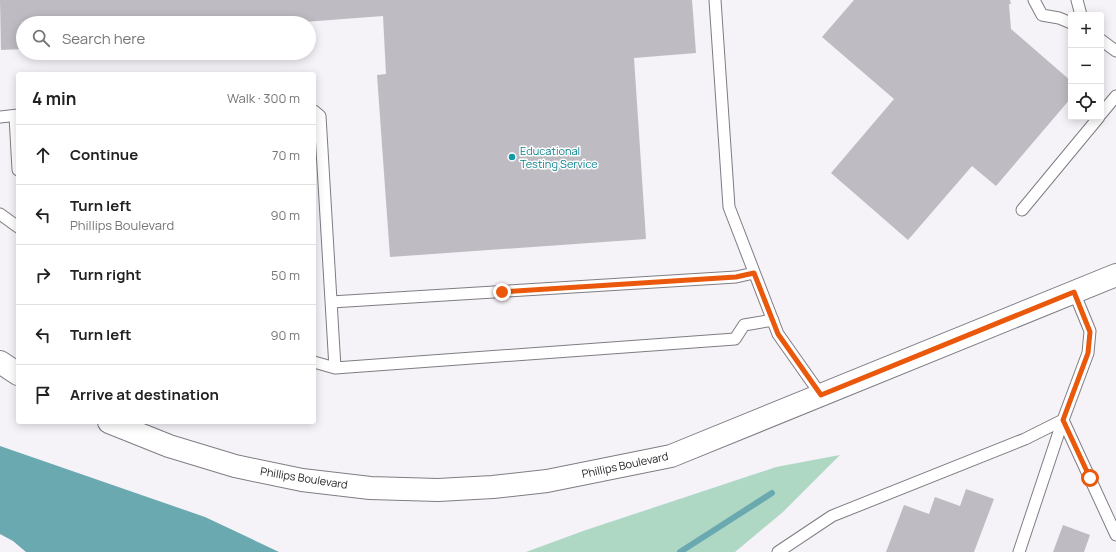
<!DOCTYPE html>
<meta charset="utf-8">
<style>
body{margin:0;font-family:Manrope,sans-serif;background:#f6f6f6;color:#222}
.controls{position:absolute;right:12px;top:12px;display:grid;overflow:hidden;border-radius:4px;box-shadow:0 2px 10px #0003}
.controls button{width:36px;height:36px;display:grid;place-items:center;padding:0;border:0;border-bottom:1px solid #e0e0e0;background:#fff;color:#222;font:20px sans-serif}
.stop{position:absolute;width:12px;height:12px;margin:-9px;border:3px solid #ea580c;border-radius:50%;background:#fff}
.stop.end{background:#ea580c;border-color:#fff;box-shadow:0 1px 4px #0008}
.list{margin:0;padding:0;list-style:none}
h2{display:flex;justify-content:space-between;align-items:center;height:52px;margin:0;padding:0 16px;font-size:17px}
h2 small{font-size:13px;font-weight:400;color:#767676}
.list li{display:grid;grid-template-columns:26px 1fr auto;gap:12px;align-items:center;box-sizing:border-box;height:60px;padding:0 16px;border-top:1px solid #e0e0e0}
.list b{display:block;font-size:15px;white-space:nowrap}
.list p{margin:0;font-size:13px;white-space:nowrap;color:#767676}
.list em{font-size:13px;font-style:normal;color:#767676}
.icon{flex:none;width:22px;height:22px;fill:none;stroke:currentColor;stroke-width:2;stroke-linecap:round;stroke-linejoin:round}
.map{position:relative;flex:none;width:1116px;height:552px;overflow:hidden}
.search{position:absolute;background:#fff;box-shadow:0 2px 10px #0003;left:16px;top:16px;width:300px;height:44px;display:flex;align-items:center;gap:10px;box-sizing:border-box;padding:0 14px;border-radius:22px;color:#767676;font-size:15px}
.panel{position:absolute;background:#fff;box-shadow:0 2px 10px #0003;left:16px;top:72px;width:300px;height:352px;border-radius:4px}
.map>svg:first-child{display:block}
.green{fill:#afd8c4}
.water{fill:#6ba9b0}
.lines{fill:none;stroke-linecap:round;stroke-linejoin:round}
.stream{stroke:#6ba9b0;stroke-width:6}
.building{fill:#bebcc2}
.service-casing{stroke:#7f7d83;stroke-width:13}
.minor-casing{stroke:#7f7d83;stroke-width:24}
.service{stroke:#fff;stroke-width:11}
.minor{stroke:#fff;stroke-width:22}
.route{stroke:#ea580c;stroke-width:5}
.culture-dot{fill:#0f9aa8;stroke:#fff;stroke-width:1.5}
.labels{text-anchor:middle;stroke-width:3;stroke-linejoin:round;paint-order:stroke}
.culture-label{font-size:11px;fill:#0d838f;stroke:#fff;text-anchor:start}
.street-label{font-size:11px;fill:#232224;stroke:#fff}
</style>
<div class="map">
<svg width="1116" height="552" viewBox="0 0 1116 552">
<rect width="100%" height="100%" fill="#f5f2f8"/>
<!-- green -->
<path class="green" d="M 840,455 L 783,512 L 735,552 L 526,552 L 583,531 L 776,467 Z"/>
<!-- water -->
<path class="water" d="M 0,446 L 205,517 L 279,552 L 26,552 L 13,541 L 0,534 Z"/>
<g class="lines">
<!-- stream -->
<path class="stream" d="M 680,552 L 772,493"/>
</g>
<!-- building -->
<path class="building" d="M 0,0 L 692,0 L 696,53 L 634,58 L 646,239 L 390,257 L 377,75 L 386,74 L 383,16 L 291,23 L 23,23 L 23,49 L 1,50 Z
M 854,0 L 1010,0 L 1011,4 L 1009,4 L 1011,29 L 1071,81 L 1071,98 L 996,186 L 972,166 L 908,240 L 831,173 L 894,99 L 822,37 Z
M 85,53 L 112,53 L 112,57 L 85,54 Z
M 966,489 L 994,499 L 974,552 L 886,552 L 904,505 L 929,514 L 935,497 L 960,506 Z
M 1063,525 L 1090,535 L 1084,552 L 1053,552 Z"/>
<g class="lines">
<defs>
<path id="service" d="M 715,0 L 729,207 L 778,334 L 821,395
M 1034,0 L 1042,15 L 1059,18 L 1071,23
M 1077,0 L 1081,15
M 1101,40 L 1116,51
M 314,111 L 320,116 L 335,368 L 735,339 L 744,325 L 773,320
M 1101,114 L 1116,96
M 15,116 L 18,170
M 0,117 L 18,115
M 1022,210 L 1099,117
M 0,214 L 18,227
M 331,302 L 736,277 L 754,273
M 314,362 L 335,368
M 1063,420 L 1116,535
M 778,552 L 832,516 L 1025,439 L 1063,420
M 1019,552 L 1063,420 L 1088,353 L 1090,331 L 1074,292"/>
<path id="minor" d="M 0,362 L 18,374
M 109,422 L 169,446 L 235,466 L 302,480 L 370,488 L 438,490 L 493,487 L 547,481 L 671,456 L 1116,275"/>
</defs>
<!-- service casing -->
<use href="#service" class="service-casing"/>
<!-- minor casing -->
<use href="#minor" class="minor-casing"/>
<!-- service -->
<use href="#service" class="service"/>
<!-- minor -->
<use href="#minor" class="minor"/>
</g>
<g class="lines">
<!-- route -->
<path class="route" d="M 502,292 L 736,277 L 754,273 L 778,334 L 821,395 L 1074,292 L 1090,332 L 1088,353 L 1063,420 L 1090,478"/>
</g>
<!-- markers -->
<circle class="culture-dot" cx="512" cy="157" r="4"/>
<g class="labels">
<!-- culture labels -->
<g class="culture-label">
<text x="520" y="155">Educational<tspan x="520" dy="13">Testing Service</tspan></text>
</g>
<!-- street labels -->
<g class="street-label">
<text transform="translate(625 465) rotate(-12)" y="4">Phillips Boulevard</text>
<text transform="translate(304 478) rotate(9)" y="4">Phillips Boulevard</text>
</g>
</g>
</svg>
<div class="controls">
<button>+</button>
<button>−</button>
<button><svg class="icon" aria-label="locate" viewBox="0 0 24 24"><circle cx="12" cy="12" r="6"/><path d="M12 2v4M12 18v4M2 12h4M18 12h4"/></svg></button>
</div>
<div class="stop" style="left:1090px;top:478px"></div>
<div class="stop end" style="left:502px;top:292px"></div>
<div class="search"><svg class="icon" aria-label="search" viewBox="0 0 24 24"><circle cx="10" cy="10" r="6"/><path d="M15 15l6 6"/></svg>Search here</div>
<section class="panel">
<h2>4 min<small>Walk · 300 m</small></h2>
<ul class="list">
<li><svg class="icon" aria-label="ahead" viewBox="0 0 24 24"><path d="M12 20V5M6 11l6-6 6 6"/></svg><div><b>Continue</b></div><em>70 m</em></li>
<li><svg class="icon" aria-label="left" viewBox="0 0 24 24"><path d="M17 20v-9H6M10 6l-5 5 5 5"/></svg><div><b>Turn left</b><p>Phillips Boulevard</p></div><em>90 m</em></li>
<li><svg class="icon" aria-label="right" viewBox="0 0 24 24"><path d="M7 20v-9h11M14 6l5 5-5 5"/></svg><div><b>Turn right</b></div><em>50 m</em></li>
<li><svg class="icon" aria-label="left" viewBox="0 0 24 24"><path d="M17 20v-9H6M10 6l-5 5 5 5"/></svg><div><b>Turn left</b></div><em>90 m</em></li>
<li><svg class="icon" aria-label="arrive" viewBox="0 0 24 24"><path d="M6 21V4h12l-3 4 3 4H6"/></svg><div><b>Arrive at destination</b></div></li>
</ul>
</section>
</div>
